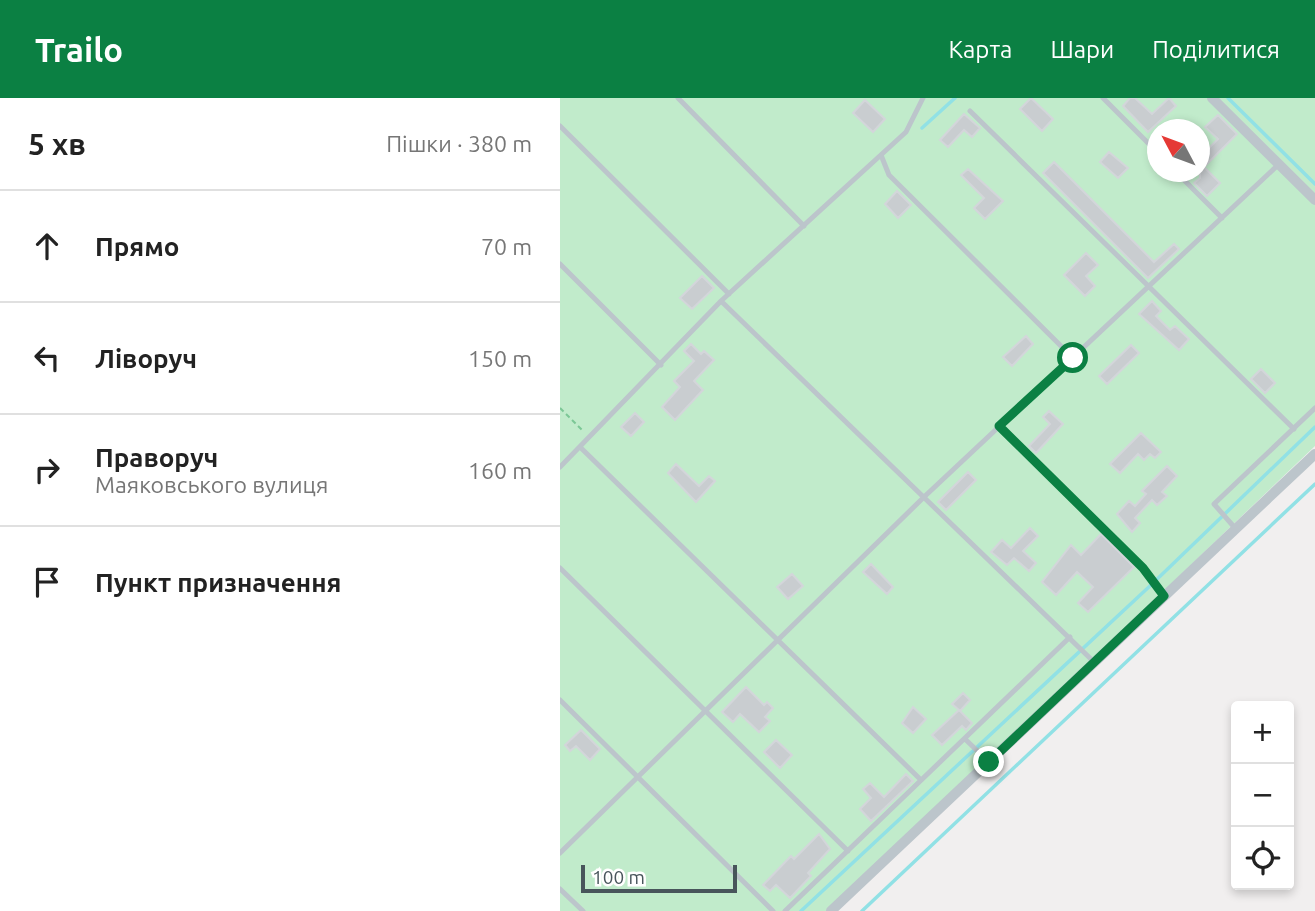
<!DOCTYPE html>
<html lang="uk">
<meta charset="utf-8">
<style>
body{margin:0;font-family:Ubuntu,sans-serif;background:#f2f2f2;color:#222}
.controls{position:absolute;right:21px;bottom:21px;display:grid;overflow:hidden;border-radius:7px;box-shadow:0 4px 10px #0003}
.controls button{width:63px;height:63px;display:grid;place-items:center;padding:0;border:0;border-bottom:2px solid #e0e0e0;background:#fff;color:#222;font:35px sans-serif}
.compass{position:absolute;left:587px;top:21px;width:63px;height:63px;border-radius:50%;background:#fff;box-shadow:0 4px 10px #0003;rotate:311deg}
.scale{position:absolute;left:21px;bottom:18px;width:156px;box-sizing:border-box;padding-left:7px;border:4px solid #48555b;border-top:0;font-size:19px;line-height:24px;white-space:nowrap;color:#48555b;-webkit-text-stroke:5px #fff;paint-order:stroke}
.stop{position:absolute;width:21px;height:21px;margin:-16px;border:5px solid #0b8043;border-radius:50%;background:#fff}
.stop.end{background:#0b8043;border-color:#fff;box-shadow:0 2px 7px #0008}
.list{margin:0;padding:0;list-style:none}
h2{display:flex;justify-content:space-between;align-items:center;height:91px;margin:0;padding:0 28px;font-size:30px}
h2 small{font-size:23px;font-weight:400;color:#767676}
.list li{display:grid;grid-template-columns:46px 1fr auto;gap:21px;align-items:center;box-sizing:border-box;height:112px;padding:0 28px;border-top:2px solid #e0e0e0}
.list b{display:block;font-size:26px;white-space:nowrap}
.list p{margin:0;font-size:23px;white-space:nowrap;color:#767676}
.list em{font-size:23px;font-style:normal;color:#767676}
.icon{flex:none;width:38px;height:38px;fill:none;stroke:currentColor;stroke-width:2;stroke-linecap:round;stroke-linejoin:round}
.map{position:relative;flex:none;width:755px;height:813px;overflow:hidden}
header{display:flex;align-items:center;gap:42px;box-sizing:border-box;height:98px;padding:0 35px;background:#0b8043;color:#fff}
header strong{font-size:33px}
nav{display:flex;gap:38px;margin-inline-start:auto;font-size:24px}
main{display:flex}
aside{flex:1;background:#fff}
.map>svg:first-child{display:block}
.green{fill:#c1ebcb;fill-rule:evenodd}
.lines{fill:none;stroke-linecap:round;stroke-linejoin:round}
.stream{stroke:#91e1e5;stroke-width:3.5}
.building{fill:#c9cdd0;stroke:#d3d6da;stroke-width:2}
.path{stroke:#7cc796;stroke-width:2;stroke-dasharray:5 3.5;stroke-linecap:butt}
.service{stroke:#bcc5cb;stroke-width:5}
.minor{stroke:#bcc5cb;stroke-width:10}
.route{stroke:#0b8043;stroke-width:9}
</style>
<header>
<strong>Trailo</strong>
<nav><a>Карта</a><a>Шари</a><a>Поділитися</a></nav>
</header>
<main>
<aside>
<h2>5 хв<small>Пішки · 380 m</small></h2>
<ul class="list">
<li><svg class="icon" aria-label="ahead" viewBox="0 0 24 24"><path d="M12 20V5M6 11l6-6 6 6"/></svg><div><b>Прямо</b></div><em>70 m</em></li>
<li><svg class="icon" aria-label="left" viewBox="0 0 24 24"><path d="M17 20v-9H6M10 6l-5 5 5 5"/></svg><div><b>Ліворуч</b></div><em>150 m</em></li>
<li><svg class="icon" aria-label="right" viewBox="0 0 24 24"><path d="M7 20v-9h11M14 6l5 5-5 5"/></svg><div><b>Праворуч</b><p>Маяковського вулиця</p></div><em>160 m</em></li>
<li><svg class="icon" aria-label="arrive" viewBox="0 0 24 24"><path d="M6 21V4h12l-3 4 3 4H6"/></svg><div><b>Пункт призначення</b></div></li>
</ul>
</aside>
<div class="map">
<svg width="755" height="813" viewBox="0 0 755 813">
<rect width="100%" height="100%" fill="#f1efef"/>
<!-- green -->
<path class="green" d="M 0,0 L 755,0 L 755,348 L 269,813 L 0,813 ZM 598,32 L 640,32 L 640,74 L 598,74 Z"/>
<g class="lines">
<!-- stream -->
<path class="stream" d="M 668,0 L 755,86
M 362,30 L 395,0
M 241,813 L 591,487 L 755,329
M 302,813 L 755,386"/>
</g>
<!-- building -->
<path class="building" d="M 471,0 L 493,21 L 482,33 L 460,11 Z
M 570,0 L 575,0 L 592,16 L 609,0 L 616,8 L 588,34 L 563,8 Z
M 305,2 L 325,21 L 313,34 L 293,15 Z
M 404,16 L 420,30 L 412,39 L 404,32 L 388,49 L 380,42 Z
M 658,17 L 677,36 L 644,69 L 660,85 L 647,98 L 634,85 L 640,80 L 640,59 L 658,41 L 645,29 Z
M 549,54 L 568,70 L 558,80 L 540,64 Z
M 494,64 L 594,164 L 614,146 L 619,151 L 588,180 L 483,75 Z
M 408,71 L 443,103 L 425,121 L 414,110 L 424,100 L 401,77 Z
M 337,93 L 351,107 L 338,120 L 325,106 Z
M 526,155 L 538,167 L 526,178 L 535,188 L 525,198 L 504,177 Z
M 142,178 L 154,190 L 132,211 L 120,200 Z
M 592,203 L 601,213 L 596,218 L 610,232 L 615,228 L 629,241 L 619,252 L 579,216 Z
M 466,238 L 473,246 L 452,268 L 443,259 Z
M 131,246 L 141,256 L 144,253 L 154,262 L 134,283 L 143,292 L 115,322 L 102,309 L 120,289 L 114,283 L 134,263 L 124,253 Z
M 571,247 L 579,255 L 547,286 L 539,278 Z
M 701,271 L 715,285 L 705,295 L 691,281 Z
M 489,313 L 503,326 L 476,355 L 469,348 L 490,326 L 483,319 Z
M 75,315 L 84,324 L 71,338 L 61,329 Z
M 581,335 L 601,354 L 595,360 L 590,356 L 584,362 L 578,356 L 560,375 L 550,366 Z
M 116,366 L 139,388 L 149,378 L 155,383 L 136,404 L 108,375 Z
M 607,368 L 617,378 L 602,394 L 607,398 L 597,407 L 592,402 L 575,420 L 580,425 L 572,434 L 557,416 L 569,403 L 575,408 L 586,396 L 582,393 Z
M 408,374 L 416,382 L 386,412 L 378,404 Z
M 470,430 L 478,438 L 463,453 L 476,465 L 469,473 L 454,460 L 447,467 L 431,454 L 442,442 L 451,450 Z
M 541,436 L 574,469 L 528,514 L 518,505 L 533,489 L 517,474 L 496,497 L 482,484 L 511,447 L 521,457 Z
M 311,466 L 333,489 L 327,496 L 303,474 Z
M 232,476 L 243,488 L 228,501 L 217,489 Z
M 186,589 L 204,607 L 207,604 L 213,610 L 205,619 L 210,623 L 199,634 L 180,616 L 173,624 L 162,614 Z
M 403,595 L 410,602 L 400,613 L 412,625 L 406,632 L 402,628 L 382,647 L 372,637 L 399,612 L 392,606 Z
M 353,609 L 366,621 L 353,635 L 342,625 Z
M 21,632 L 40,651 L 30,662 L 16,648 L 10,653 L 5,647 Z
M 216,642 L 232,657 L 220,670 L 204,654 Z
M 346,676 L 353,683 L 311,723 L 300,711 L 311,700 L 303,691 L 310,685 L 324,699 Z
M 259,736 L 270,751 L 248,775 L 251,778 L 230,800 L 216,787 L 210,793 L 203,787 L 231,758 L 234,761 Z"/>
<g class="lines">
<!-- path -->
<path class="path" d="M 0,310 L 24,334"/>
<!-- service -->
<path class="service" d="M 118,0 L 244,128
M 543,0 L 598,55
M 410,13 L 734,331
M 0,28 L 169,196
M 321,57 L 329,77 L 513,260
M 616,74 L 662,120
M 0,166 L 101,267
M 161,203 L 534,564
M 439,329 L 583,470 L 604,498
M 20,349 L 361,682
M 0,369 L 161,203 L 346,34 L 363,0
M 675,430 L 654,406 L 755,310
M 0,470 L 288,753
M 0,602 L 213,813
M 405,641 L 429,664
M 0,755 L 364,399 L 718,67
M 0,791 L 23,813
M 225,813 L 510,539"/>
<!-- minor -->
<path class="minor" d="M 652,0 L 755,102
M 271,813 L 755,356"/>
</g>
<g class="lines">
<!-- route -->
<path class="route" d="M 429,664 L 604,498 L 583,470 L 439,328 L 513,260"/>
</g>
</svg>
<div class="controls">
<button>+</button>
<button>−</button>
<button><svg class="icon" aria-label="locate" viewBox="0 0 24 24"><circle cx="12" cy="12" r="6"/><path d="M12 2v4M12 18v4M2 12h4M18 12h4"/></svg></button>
</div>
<svg class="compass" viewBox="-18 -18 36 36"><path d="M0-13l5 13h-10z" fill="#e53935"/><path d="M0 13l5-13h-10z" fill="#767676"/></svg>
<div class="scale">100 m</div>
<div class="stop" style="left:513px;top:260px"></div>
<div class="stop end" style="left:429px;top:664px"></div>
</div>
</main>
